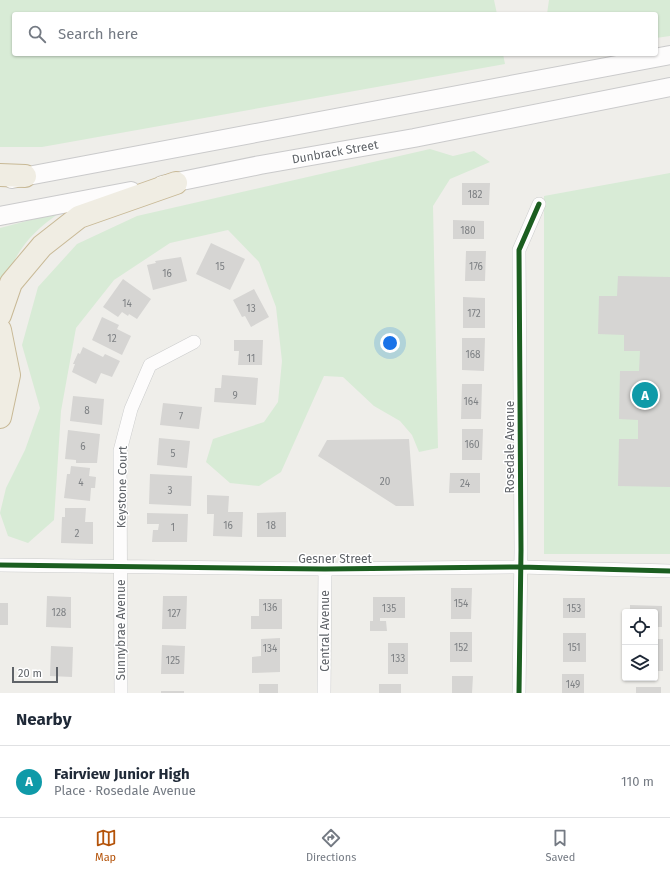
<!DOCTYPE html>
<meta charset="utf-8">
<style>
body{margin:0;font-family:"Fira Sans",sans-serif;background:#f2f2f3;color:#1f2937}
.controls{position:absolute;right:12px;bottom:12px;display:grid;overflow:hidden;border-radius:4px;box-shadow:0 1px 3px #0004}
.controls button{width:36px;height:36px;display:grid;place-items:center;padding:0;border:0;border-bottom:1px solid #e0e1e3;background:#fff;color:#1f2937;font:20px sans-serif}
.scale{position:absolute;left:12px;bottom:10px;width:46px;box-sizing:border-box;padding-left:4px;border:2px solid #5f6368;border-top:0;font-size:11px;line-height:14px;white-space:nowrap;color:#5f6368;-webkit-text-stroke:3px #fff;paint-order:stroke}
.you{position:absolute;left:390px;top:343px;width:14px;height:14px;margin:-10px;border:3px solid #fff;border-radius:50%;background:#1a73e8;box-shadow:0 0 0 6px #1a73e833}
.badge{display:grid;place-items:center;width:26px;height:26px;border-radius:50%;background:#b45309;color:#fff;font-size:13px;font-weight:700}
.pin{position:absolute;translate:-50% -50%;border:2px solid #fff;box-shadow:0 1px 4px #0006}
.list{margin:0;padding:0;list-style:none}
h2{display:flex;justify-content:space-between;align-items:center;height:52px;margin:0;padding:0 16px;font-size:17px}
h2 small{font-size:13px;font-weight:400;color:#747a83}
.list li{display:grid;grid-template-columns:26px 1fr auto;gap:12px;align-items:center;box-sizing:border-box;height:72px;padding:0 16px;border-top:1px solid #e0e1e3}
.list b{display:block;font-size:15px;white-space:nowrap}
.list p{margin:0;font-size:13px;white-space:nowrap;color:#747a83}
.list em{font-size:13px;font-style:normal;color:#747a83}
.icon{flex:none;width:22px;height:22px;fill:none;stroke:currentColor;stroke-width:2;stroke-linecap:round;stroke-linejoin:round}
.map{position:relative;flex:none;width:670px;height:693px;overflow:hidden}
.search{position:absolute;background:#fff;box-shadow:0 1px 3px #0004;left:12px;right:12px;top:12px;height:44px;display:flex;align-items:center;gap:10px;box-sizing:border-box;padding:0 14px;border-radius:4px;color:#747a83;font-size:15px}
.sheet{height:124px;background:#fff}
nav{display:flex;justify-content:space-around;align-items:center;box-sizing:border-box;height:56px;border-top:1px solid #e0e1e3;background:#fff;font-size:11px;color:#747a83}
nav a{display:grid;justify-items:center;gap:2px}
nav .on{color:#b45309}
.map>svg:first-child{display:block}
.green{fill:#d8ebd6}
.building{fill:#d6d5d3}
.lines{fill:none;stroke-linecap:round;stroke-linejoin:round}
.street-casing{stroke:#cbcccc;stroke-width:14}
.secondary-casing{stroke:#cacacb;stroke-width:20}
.highway-casing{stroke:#c8b996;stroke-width:24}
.street{stroke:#fdfcfc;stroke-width:13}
.secondary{stroke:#fdfcfc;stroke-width:18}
.highway{stroke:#f0ede3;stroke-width:22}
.cycleway-casing{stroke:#fff;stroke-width:8}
.cycleway{stroke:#1b5e20;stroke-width:5}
.labels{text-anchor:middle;stroke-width:3;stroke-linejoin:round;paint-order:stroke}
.number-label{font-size:10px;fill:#7e8184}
.street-label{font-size:12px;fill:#5f6368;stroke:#fff}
</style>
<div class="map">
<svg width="670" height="693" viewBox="0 0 670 693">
<rect width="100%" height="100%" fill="#efeeea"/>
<!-- green -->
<path class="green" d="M 0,0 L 494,0 L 497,14 L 14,14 L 14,54 L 503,54 L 505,64 L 42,147 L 0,147 Z
M 549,0 L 670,0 L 670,36 L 656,38 L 656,14 L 547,14 Z
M 430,149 L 453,156 L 474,151 L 490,162 L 450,179 L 433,206 L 438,448 L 419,452 L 412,435 L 400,421 L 374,406 L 343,377 L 324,376 L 281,472 L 259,486 L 230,483 L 206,462 L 213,439 L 264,422 L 278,402 L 282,361 L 276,307 L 259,262 L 228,230 L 170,243 L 114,280 L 76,328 L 61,411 L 54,520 L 28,543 L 8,536 L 0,513 L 6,488 L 25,450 L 40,408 L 22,345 L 38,287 L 77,244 L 137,216 Z
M 670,173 L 670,554 L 544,554 L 544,196 Z
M 61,212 C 24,237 11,258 0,301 L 0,228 Z"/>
<!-- building -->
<path class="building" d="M 462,183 L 490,183 L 489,205 L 462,205 Z
M 453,220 L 484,221 L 484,239 L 453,239 Z
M 211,243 L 245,259 L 230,290 L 196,274 Z
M 466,251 L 486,251 L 485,281 L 465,281 Z
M 181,257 L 187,281 L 153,290 L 147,265 L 156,263 L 155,261 Z
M 618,276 L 670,277 L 670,487 L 618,486 L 619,439 L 638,439 L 638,420 L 619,419 L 620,371 L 639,371 L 640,351 L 624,351 L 624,335 L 598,334 L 599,296 L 617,296 Z
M 123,279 L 151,299 L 137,319 L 129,314 L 128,316 L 122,312 L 118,317 L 103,307 Z
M 254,289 L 269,317 L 251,327 L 245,316 L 242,317 L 233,300 Z
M 463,297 L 485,298 L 485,328 L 463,328 Z
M 102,317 L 119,325 L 117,329 L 131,336 L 122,355 L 92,340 Z
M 462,338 L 485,338 L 484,371 L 462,370 Z
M 234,340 L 263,340 L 262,365 L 238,365 L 239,351 L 234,351 Z
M 83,347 L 103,357 L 105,354 L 120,361 L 112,377 L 101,373 L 96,384 L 72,372 L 75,364 L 73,364 L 78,353 L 80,354 Z
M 222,375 L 258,378 L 256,405 L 214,402 L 215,388 L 221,388 Z
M 462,384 L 482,384 L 481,419 L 461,419 Z
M 73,396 L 104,399 L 102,425 L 70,421 Z
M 163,403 L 202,407 L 199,429 L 160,425 Z
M 462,429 L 483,429 L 482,460 L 462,460 Z
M 68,430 L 100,434 L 97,463 L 76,463 L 76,460 L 65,459 Z
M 159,438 L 190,441 L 187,468 L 157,465 Z
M 409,439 L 414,506 L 396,506 L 318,456 L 327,440 Z
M 71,466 L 90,468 L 89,476 L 96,477 L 95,488 L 91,488 L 90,501 L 64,498 L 67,474 L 70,474 Z
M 450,473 L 480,473 L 480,493 L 449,493 Z
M 150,474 L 192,476 L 191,506 L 149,504 Z
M 207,495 L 229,496 L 228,512 L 243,512 L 242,537 L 213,536 L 214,514 L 207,514 Z
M 65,508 L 86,508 L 85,522 L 93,522 L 93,544 L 61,543 L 62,517 L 65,517 Z
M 286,512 L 286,537 L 257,537 L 257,513 Z
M 147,513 L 188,514 L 187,542 L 152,542 L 153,530 L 158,530 L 159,524 L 147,524 Z
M 451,588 L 472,588 L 471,619 L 451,619 Z
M 47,596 L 71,597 L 71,628 L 46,627 Z
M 163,596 L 187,596 L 186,629 L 162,629 Z
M 373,597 L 405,597 L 405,618 L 380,618 L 380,621 L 386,621 L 387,631 L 370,631 L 370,621 L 373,621 Z
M 563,598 L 585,598 L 585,618 L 563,618 Z
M 259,599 L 282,599 L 282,629 L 251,629 L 251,616 L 259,616 Z
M 0,603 L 8,603 L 8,625 L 0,625 Z
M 630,605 L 662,606 L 662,627 L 655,627 L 655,612 L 630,612 Z
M 450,632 L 472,632 L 472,662 L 450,662 Z
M 563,633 L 586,633 L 586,662 L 563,662 Z
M 280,638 L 280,672 L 252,673 L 252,657 L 261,656 L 261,639 Z
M 655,639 L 663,639 L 663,671 L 655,671 Z
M 388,643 L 408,643 L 408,674 L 388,674 Z
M 162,645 L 185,646 L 184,674 L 161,674 Z
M 51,646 L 73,647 L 72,677 L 50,676 Z
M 562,674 L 584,674 L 584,693 L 562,693 Z
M 452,676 L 473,676 L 472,693 L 452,693 Z
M 259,684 L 278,684 L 278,693 L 259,693 Z
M 379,684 L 401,684 L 401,693 L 379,693 Z
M 636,687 L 661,687 L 661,693 L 636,693 Z
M 161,691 L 184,691 L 184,693 L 161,693 Z"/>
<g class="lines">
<defs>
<path id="street" d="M 0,565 L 325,569 L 520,567 L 670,571
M 121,693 L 120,451 L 131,409 L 150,365 L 194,342
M 324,693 L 325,569
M 519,693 L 521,550 L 519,250 L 539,204"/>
<path id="secondary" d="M 12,179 L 670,55
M 162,185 L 260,165 L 414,138 L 670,87
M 0,216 L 131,191"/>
<path id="highway" d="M 0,175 L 25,176
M 0,315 L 11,283 L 42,246 L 79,217 L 176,183
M 0,330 L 9,375 L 0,417"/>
</defs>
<!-- street casing -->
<use href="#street" class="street-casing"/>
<!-- secondary casing -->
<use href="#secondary" class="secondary-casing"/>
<!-- highway casing -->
<use href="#highway" class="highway-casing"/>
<!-- street -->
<use href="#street" class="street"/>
<!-- secondary -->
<use href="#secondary" class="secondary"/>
<!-- highway -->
<use href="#highway" class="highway"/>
<defs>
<path id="cycleway" d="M 0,565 L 325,569 L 520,567 L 670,571
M 519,693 L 521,550 L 519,250 L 539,204"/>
</defs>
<!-- cycleway casing -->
<use href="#cycleway" class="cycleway-casing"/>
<!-- cycleway -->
<use href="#cycleway" class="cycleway"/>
</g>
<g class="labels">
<!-- number labels -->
<g class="number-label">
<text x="475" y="198">182</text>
<text x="468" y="234">180</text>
<text x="220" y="270">15</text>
<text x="476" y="270">176</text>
<text x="167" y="277">16</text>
<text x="127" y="307">14</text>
<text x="251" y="312">13</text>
<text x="474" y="317">172</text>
<text x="112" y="342">12</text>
<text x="473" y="358">168</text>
<text x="251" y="362">11</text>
<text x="235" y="399">9</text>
<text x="471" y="405">164</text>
<text x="87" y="414">8</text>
<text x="181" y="420">7</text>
<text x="472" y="448">160</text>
<text x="83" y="450">6</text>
<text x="173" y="457">5</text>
<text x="385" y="485">20</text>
<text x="81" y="486">4</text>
<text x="465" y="487">24</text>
<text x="170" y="494">3</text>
<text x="228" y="529">16</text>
<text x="271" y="529">18</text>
<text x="173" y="531">1</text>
<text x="77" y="537">2</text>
<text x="461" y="607">154</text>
<text x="270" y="611">136</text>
<text x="389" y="612">135</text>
<text x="574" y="612">153</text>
<text x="59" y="616">128</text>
<text x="174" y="617">127</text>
<text x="461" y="651">152</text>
<text x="574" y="651">151</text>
<text x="270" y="652">134</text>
<text x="398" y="662">133</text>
<text x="173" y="664">125</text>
<text x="573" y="688">149</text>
</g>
<!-- street labels -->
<g class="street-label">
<text transform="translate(335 152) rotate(-10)" y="4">Dunbrack Street</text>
<text transform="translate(510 447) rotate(-90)" y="4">Rosedale Avenue</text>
<text transform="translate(122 487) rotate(-89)" y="4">Keystone Court</text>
<text x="335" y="563">Gesner Street</text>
<text transform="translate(121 630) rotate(-90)" y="4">Sunnybrae Avenue</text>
<text transform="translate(325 631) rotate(-90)" y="4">Central Avenue</text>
</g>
</g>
</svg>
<div class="controls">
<button><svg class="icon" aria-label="locate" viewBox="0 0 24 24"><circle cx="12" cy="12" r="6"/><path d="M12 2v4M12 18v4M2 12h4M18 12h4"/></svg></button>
<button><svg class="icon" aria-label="layers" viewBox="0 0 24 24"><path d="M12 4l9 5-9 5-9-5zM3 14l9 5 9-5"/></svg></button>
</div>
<div class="scale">20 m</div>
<div class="you"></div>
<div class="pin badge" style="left:645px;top:395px;background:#0f9aa8">A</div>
<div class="search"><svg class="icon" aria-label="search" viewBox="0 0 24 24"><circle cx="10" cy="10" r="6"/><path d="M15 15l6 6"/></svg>Search here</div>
</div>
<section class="sheet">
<h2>Nearby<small></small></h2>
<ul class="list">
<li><span class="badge" style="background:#0f9aa8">A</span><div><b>Fairview Junior High</b><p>Place · Rosedale Avenue</p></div><em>110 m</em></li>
</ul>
</section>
<nav>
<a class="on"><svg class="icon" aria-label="map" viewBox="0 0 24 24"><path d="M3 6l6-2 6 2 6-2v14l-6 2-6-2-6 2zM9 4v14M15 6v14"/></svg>Map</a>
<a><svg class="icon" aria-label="directions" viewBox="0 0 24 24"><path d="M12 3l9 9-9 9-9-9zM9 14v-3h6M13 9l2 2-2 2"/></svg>Directions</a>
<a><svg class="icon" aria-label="saved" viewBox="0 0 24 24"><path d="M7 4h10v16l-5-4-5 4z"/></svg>Saved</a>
</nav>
